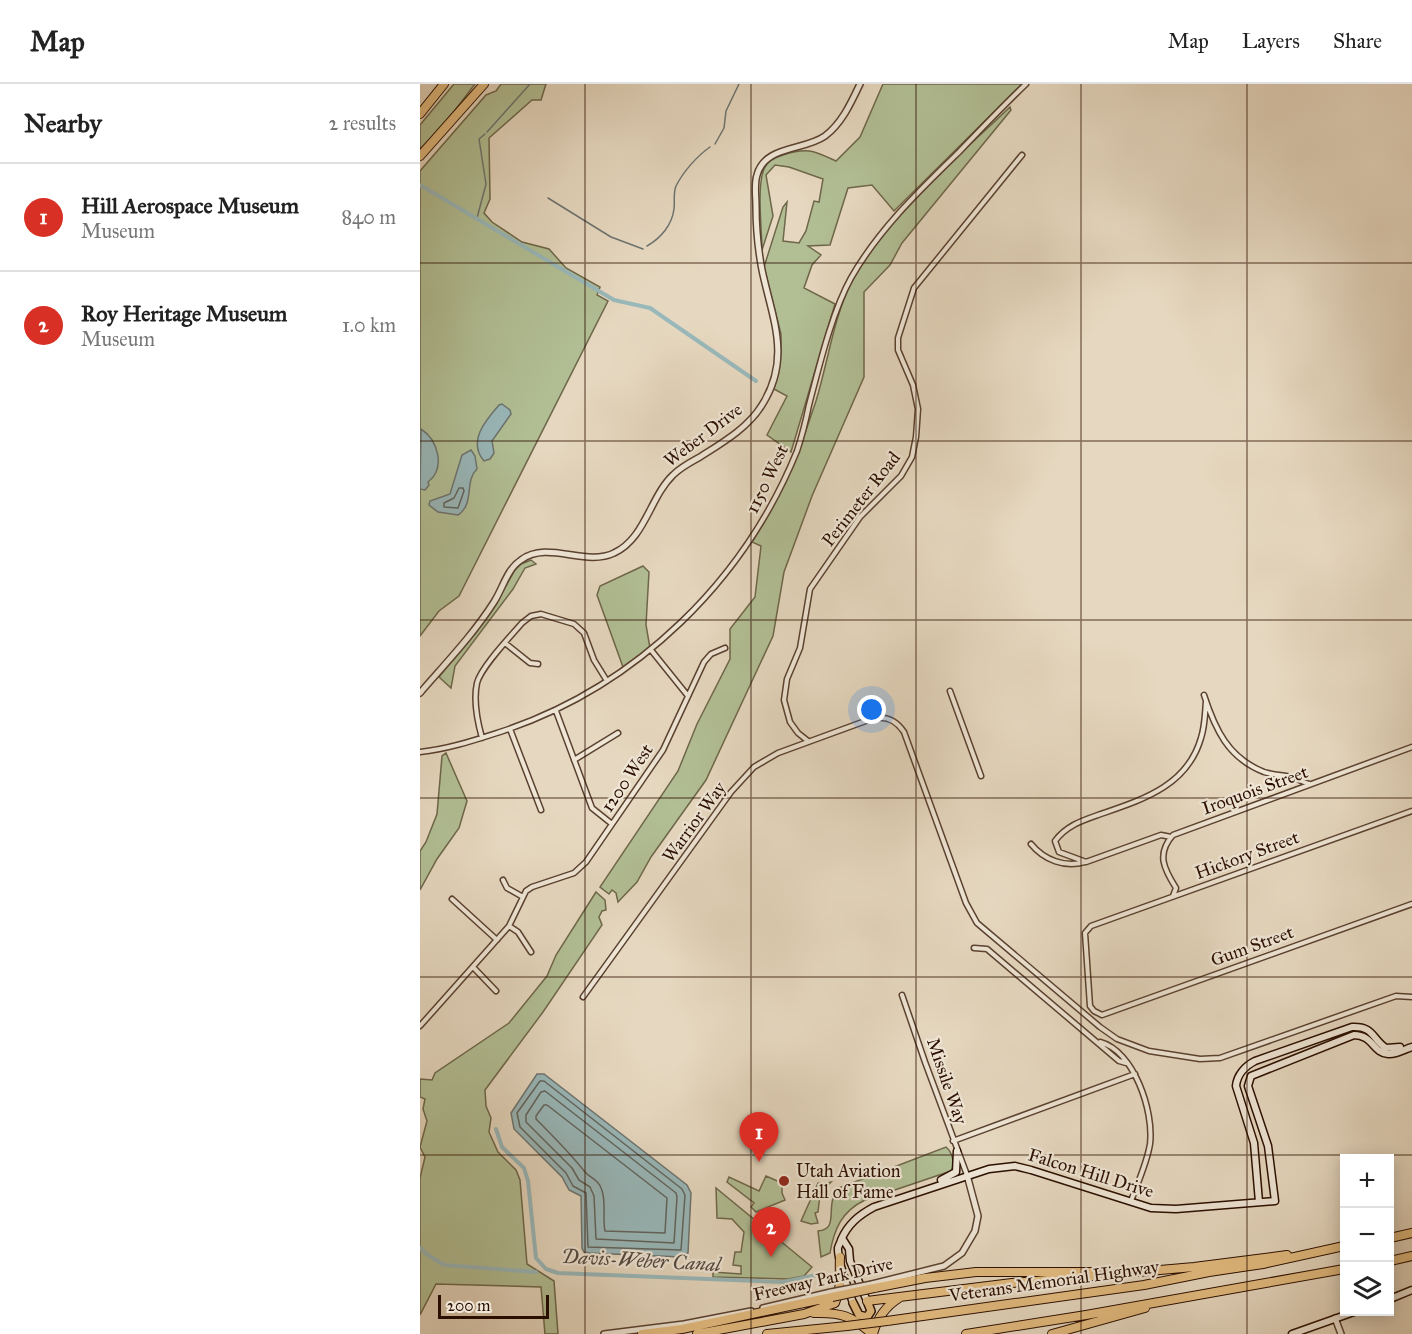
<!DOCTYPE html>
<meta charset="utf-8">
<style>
body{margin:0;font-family:"IM FELL Great Primer",serif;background:#f2f2f2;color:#222}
.controls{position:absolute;right:18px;bottom:18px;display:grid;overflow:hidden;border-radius:0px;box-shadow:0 3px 15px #0003}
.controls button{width:54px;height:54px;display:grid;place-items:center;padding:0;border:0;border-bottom:2px solid #e0e0e0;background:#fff;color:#222;font:30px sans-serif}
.scale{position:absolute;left:18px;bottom:15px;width:111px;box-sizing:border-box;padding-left:6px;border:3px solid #2b0f00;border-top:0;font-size:16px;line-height:21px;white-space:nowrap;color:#2b0f00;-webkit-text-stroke:4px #efe6d6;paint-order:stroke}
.you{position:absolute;left:452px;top:626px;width:21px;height:21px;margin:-15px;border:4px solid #fff;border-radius:50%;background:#1a73e8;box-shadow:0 0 0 9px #1a73e833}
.badge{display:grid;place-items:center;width:39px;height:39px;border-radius:50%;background:#d93025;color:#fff;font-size:20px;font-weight:700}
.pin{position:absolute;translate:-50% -50px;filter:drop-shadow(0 2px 3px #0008)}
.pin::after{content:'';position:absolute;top:32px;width:21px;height:18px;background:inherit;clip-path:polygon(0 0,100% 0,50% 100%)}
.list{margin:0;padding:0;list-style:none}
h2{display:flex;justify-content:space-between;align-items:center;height:78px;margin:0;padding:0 24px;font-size:26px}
h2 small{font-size:20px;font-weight:400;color:#767676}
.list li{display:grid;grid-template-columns:39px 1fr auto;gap:18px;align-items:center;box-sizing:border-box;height:108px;padding:0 24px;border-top:2px solid #e0e0e0}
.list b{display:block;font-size:22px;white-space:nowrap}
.list p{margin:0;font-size:20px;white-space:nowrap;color:#767676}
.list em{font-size:20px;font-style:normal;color:#767676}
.icon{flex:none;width:33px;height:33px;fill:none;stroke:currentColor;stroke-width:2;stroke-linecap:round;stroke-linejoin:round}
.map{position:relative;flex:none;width:992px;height:1250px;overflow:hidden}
header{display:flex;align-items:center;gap:36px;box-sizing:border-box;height:84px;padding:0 30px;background:#fff;border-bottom:2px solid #e0e0e0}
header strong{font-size:28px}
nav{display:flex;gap:33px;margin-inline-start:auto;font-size:21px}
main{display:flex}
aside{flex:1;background:#fff}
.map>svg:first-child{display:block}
.green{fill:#b2bf95;stroke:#6e674a;stroke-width:1.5}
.water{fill:#99b8ba;stroke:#6d7470;stroke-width:1.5}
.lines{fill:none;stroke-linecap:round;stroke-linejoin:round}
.shore{stroke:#62645d;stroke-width:1.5}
.stream{stroke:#6d7470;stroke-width:1.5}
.canal{stroke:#99b8ba;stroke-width:4}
.minor-casing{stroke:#5a4130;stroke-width:7}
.tertiary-casing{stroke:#5a4130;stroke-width:8}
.secondary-casing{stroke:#2b0f00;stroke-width:9}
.primary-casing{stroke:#2b0f00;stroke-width:10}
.motorway-casing{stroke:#2b0f00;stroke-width:10}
.minor{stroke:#efe6d6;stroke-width:4}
.tertiary{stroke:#efe6d6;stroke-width:5}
.secondary{stroke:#efe6d6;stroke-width:6}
.primary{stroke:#e3bc80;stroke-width:7}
.motorway{stroke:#e3bc80;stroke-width:8}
.tertiary-bridge-casing{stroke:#5a4130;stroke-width:8;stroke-linecap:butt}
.motorway-bridge-casing{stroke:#2b0f00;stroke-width:10;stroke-linecap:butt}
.tertiary-bridge{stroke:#efe6d6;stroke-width:5}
.motorway-bridge{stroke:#e3bc80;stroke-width:8}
.grid{fill:none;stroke:#2b0f00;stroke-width:1.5;stroke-opacity:0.55}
.poi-dot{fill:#8f2418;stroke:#efe6d6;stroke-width:2}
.labels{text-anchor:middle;stroke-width:4.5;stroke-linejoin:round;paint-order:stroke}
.street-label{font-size:18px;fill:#2b0f00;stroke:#efe6d6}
.poi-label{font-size:18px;fill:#2b0f00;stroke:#efe6d6;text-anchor:start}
.water-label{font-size:20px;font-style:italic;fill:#524a41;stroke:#efe6d6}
</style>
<header>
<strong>Map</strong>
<nav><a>Map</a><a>Layers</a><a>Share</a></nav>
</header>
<main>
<aside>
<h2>Nearby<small>2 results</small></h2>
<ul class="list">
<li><span class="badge">1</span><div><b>Hill Aerospace Museum</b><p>Museum</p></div><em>840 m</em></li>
<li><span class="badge">2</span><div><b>Roy Heritage Museum</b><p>Museum</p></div><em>1.0 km</em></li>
</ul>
</aside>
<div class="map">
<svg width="992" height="1250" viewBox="0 0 992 1250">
<rect width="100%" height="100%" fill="#e6d8c0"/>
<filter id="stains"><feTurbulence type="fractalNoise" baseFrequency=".00333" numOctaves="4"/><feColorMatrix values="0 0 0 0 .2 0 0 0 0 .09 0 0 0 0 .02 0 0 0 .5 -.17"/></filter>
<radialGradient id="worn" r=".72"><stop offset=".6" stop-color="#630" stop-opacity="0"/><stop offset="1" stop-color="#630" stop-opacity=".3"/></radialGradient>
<!-- green -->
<path class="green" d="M 34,0 L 55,0 L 19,47 L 0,65 L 0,41 Z
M 81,0 L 126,0 L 121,16 L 112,16 L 69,54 L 70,115 L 64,129 L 72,138 L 102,158 L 129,165 L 146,184 L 180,203 L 177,211 L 188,217 L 39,512 L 19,527 L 0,552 L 0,87 L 66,11 L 76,7 Z
M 463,0 L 602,0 L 474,127 L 452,101 L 428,104 L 410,161 L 388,162 L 401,171 L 392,181 L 384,204 L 415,220 L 371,368 L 347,351 L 367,312 L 354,305 L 361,269 L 361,250 L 344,183 L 363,123 L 367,118 L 363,157 L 379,159 L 386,147 L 394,117 L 399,118 L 403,95 L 369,83 L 355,81 L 346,91 L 353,132 L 342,166 C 342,148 336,98 345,83 C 349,76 356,73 363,71 C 388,63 394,67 416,77 L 440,53 Z
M 590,23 L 591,26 L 482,159 L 470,181 L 444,208 L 444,293 L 392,412 L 364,488 L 353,552 L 286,696 L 231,773 L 217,798 L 198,818 L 196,809 L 192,806 L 189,810 L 180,803 L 258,687 L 277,640 L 310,575 L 310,545 L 335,513 L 341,462 L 332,458 C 360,414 380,367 396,317 C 408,278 413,236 431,199 C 463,135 539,72 590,23 Z
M 111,476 L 116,480 L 105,484 L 93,505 L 35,582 L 31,604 L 19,593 L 76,519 L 95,486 L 101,480 Z
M 223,482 L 229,488 L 226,541 L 230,564 L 203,583 L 177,511 L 180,502 Z
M 26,669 L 47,717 L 39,744 L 17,775 L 0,806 L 0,767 L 6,758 L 17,730 L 22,672 Z
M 176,808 L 185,816 L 186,826 L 182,827 L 179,833 L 182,841 L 123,928 L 65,1006 L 66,1022 L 71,1034 L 69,1048 L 78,1068 L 96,1086 L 100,1096 L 107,1180 L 134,1197 L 138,1250 L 125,1250 L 121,1203 L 16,1200 L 0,1231 L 0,1094 L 5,1073 L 0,1063 L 7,1037 L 3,1025 L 5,1015 L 0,1013 L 0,995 L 12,996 L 15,989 L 89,939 L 127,892 L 136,871 Z
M 526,1063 C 532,1068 536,1080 531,1087 L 445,1116 C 422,1127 414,1145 410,1169 L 401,1173 L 398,1147 C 421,1145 403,1121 419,1104 Z
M 346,1092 L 362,1099 L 362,1109 L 365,1116 L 336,1128 L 331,1123 L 334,1119 L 307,1098 L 309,1093 L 339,1107 Z
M 411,1098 L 400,1110 L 398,1128 L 395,1129 L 398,1139 L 391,1140 L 381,1137 L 398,1099 L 403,1100 Z
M 296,1104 L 392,1183 L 384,1192 L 368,1195 L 293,1193 L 293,1188 L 321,1190 L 321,1182 L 313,1181 L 315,1168 L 321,1168 L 324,1148 L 312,1135 L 297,1134 Z"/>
<!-- water -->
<path class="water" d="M 82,320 L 90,326 L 91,330 L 72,357 L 74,369 L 70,375 L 64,377 C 47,357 66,336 79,321 Z
M 1,345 C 18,356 26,384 8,398 L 9,401 L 5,406 L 0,405 Z
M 51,366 L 55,372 L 57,385 C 44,397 55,420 38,431 L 18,428 L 9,421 L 10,417 L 30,410 L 42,371 Z
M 117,990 L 124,990 L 267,1101 L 271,1109 L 268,1169 L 261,1173 L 169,1169 L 164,1168 L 162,1164 L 161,1112 L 149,1106 L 142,1093 L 94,1045 L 91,1029 Z"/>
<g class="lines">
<!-- shore -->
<path class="shore" d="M 39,404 L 43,404 L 44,407 L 38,424 L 24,423 L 24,419 L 34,414 Z
M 120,997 L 124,997 L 262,1105 L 265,1111 L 261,1166 L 168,1163 L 166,1109 L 153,1102 L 146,1089 L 100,1043 L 97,1029 Z
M 125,1007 L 256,1109 L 257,1113 L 254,1159 L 176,1155 L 174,1112 L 170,1103 L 159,1096 L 152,1084 L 106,1038 L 106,1031 L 121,1008 Z
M 124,1021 L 127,1021 L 247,1114 L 245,1149 L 185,1147 C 182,1133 187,1117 181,1104 C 178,1095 170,1094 165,1088 C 150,1069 133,1052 116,1035 L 116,1032 Z"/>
<!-- stream -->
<path class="stream" d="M 67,48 L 110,0
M 295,60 L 304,44 L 306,27 L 319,0
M 128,114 L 191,153 L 223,165
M 57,134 L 66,100 L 59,55 L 65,50
M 227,162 C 241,154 252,141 254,125 C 255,118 253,109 256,102 C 263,88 277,72 290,63"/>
<!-- canal -->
<path class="canal" d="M 0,101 L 194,216 L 230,224 L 336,297
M 76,1045 L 82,1063 L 104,1084 L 108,1097 L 116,1174 L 126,1185 L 138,1189 L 363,1198 L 397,1191
M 1,1164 L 5,1169 L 24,1181 L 116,1188"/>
<defs>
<path id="minor" d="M 85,559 L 110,579 L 118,580
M 231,566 L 268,612
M 530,607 L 561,692
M 784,611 C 795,645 808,674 844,688 C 853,691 863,691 872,693 C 878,695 883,698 889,700
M 136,627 L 172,724 L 192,740
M 90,645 L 121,726
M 62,654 C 57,636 53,617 57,599 C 61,583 91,552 102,539 L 111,532 L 121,530 L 154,540 L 164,549 L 174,576 L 187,597
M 388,657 L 378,649 L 370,638 L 364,616 L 367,595 L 380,564 L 390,505 L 440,433 L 481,392 L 492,373 L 496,353 L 498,325 L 493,301 L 478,266 L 478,254 L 494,204 L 602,71
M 0,668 C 29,665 55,656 83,647 C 217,602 324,497 377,367 C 382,352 386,336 389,321 C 399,283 412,228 431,194 C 459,145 499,107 539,68 C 561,45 583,22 606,0
M 154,676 L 198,649
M 992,727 L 671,842 L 665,849 L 670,922 L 674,927 L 682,931 L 992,820
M 751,753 L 741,751 L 666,778 L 639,768 L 635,757 C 646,742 661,737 678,731 C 721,716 767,703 781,654 C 785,642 785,629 786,617
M 611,760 C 624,776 645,784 665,778
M 83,796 L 87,804 L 103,813
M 753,812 L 756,804 C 744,785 736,770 753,751 L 992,663
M 32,815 L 77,856
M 89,842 L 98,848 L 111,868
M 554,864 L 567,865 L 699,977 L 706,979
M 53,883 L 76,907
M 482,911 L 505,978 L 547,1091
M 163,913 L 311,708 L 334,683 L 358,669 L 451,635 C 466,631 476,636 484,648 L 546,819 L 557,839 L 680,943 L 697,955 L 729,967 L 780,975 L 800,974 L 976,912 L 992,913
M 0,942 L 89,842 L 106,807 L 112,803 L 154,789 L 166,778 L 243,666 L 284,578 L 291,570 L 305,564
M 680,958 C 714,967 734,1027 730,1060 C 727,1079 718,1098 711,1117
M 533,1057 L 715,990"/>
<path id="tertiary" d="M 0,609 C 25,580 53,551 74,518 C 83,504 87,485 101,476 C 128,456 165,483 194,469 C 225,455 230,413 253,391 C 261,383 271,378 280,373 C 302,359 328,344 342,321 C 372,274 352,234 342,186 C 338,165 336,143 336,122 C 336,112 334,100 337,91 C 345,61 384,67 405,52 C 422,39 431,19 440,0
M 452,1200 L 524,1182 L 542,1169 L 555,1147 L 558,1132 L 547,1091
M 343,1224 L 411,1208
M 915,1234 L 921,1250
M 184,1250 L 264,1240 L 331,1227"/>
<path id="secondary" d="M 521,1096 L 536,1088 L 537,1067
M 839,1118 L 834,1059 L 816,1002 C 817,991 825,982 835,977 L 932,943 C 954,942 952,955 966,964 L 980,963
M 422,1154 L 429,1165 L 430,1177 L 447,1217
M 970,1215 L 992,1206
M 433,1219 C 429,1207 417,1176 418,1164 C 418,1163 421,1157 421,1156 C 428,1140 439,1131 454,1123 L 569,1085 L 595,1082 L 611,1086 L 731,1124 L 756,1125 L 855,1117 L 848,1062 L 828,1002 L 831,992 L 934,951 C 953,951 953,969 968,970 C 976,971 985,965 992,963
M 872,1250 L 934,1228"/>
<path id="primary" d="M 447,1217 L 451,1227 L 447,1233 L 450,1242
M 433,1219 L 439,1231 L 447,1233"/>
<path id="motorway" d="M 0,30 L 24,0
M 0,72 L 64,0
M 970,1154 L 992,1149
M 970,1177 L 992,1172
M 454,1204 L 505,1194 L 556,1188 L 674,1188
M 447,1217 L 592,1199 L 774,1183 L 867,1171
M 394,1229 C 421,1228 432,1232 452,1250
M 467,1237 L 724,1201 L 789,1188 L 843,1180 L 924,1162
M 222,1250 L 262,1245 L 412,1213
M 277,1250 L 384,1230 L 415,1219 C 422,1203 419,1190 420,1173
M 347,1250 L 427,1242
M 453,1250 C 457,1235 466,1222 479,1214
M 546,1250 L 666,1231 L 924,1185
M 632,1250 L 725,1224"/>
</defs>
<!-- minor casing -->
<use href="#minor" class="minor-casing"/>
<!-- tertiary casing -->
<use href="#tertiary" class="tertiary-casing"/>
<!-- secondary casing -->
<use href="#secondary" class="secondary-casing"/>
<!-- primary casing -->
<use href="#primary" class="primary-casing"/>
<!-- motorway casing -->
<use href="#motorway" class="motorway-casing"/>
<!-- minor -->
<use href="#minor" class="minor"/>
<!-- tertiary -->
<use href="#tertiary" class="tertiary"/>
<!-- secondary -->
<use href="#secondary" class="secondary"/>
<!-- primary -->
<use href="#primary" class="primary"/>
<!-- motorway -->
<use href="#motorway" class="motorway"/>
<defs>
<path id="tertiary-bridge" d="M 411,1208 L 452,1200"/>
<path id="motorway-bridge" d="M 412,1213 L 454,1204
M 427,1242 L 467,1237"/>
</defs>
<!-- tertiary-bridge casing -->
<use href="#tertiary-bridge" class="tertiary-bridge-casing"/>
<!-- motorway-bridge casing -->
<use href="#motorway-bridge" class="motorway-bridge-casing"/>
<!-- tertiary-bridge -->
<use href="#tertiary-bridge" class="tertiary-bridge"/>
<!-- motorway-bridge -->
<use href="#motorway-bridge" class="motorway-bridge"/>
</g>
<!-- grid -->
<path class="grid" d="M 165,0 L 165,1250M 331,0 L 331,1250M 496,0 L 496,1250M 661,0 L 661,1250M 827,0 L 827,1250M 0,179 L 992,179M 0,357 L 992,357M 0,536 L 992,536M 0,714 L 992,714M 0,893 L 992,893M 0,1071 L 992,1071"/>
<!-- markers -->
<circle class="poi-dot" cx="364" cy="1097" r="6"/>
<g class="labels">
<!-- street labels -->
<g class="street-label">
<text transform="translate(283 351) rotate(-37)" y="6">Weber Drive</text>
<text transform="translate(347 395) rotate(-64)" y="6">1150 West</text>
<text transform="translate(441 415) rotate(-52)" y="6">Perimeter Road</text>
<text transform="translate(207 694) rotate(-56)" y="6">1200 West</text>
<text transform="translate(835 706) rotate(-20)" y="6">Iroquois Street</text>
<text transform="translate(274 738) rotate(-54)" y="6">Warrior Way</text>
<text transform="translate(827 771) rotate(-20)" y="6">Hickory Street</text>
<text transform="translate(832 862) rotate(-20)" y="6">Gum Street</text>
<text transform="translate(527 997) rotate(71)" y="6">Missile Way</text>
<text transform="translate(671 1089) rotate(17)" y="6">Falcon Hill Drive</text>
<text transform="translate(403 1195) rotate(-13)" y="6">Freeway Park Drive</text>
<text transform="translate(634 1197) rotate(-8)" y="6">Veterans Memorial Highway</text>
</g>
<!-- poi labels -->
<g class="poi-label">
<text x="376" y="1093">Utah Aviation<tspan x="376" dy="21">Hall of Fame</tspan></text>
</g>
<!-- water labels -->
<g class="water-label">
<text transform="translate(221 1176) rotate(3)" y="7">Davis-Weber Canal</text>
</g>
</g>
<rect width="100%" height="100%" filter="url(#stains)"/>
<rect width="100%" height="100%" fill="url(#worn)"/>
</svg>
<div class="controls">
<button>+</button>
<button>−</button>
<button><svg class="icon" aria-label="layers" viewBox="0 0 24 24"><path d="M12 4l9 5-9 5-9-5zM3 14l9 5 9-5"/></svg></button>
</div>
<div class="scale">200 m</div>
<div class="you"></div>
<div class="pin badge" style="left:339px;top:1078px">1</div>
<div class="pin badge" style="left:351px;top:1173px">2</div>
</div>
</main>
